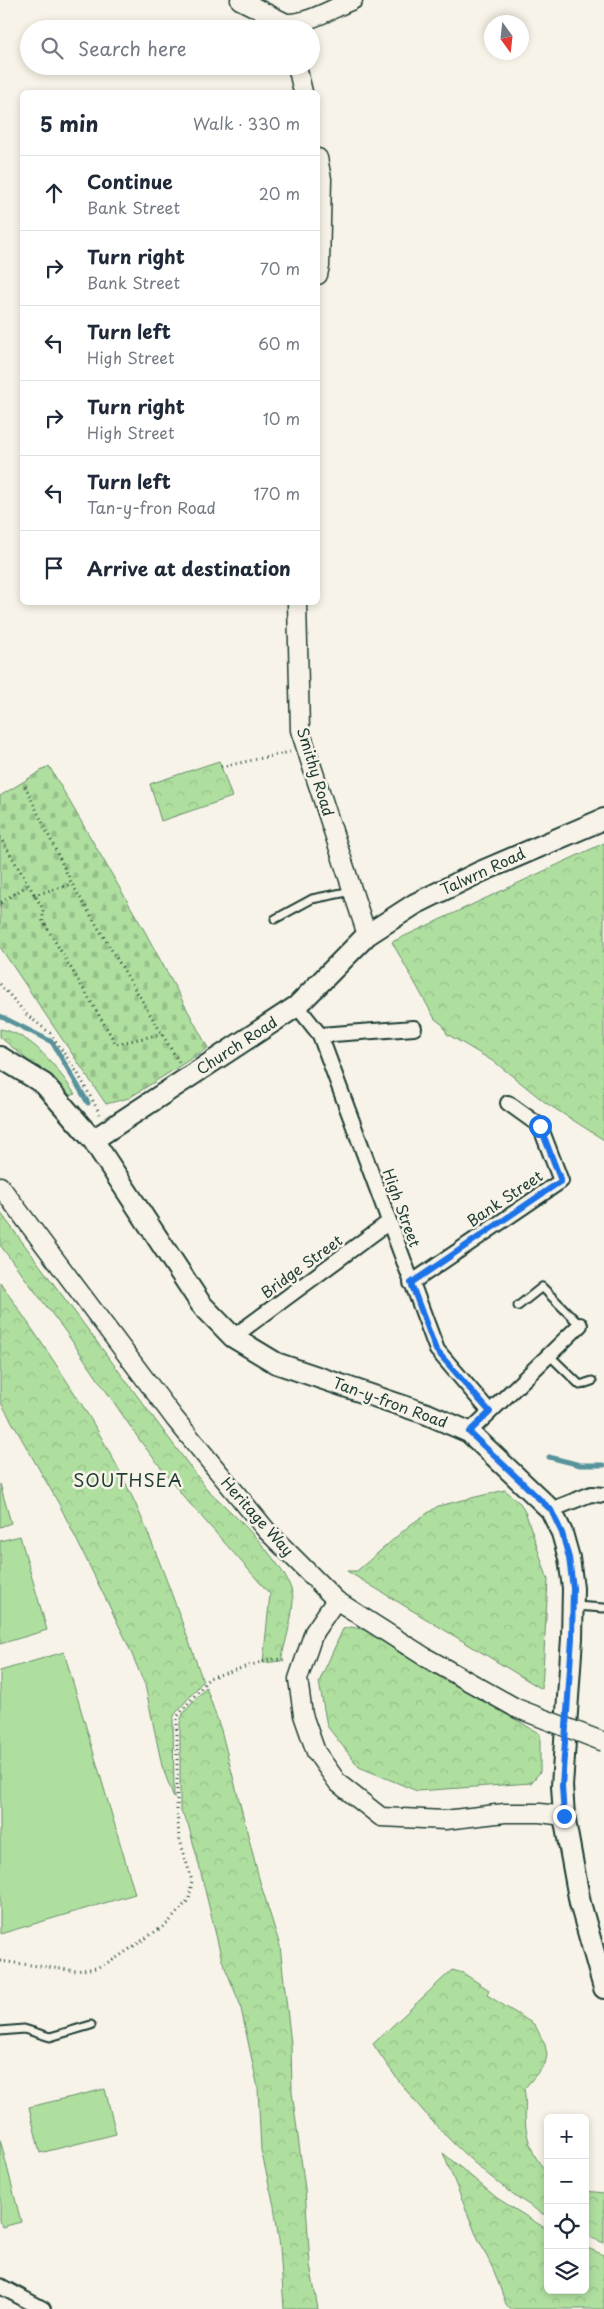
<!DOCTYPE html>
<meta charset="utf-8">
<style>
body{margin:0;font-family:"Playpen Sans",sans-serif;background:#f6f6f7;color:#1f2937}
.controls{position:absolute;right:15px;bottom:15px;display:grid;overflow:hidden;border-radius:8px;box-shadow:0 2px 8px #0003}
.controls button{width:45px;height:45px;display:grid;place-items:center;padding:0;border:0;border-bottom:1px solid #e0e1e3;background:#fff;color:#1f2937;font:25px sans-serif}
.compass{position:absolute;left:484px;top:15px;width:45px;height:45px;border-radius:50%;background:#fff;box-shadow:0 2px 8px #0003;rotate:165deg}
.stop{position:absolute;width:15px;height:15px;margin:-11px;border:4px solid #1a73e8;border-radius:50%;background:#fff}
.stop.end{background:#1a73e8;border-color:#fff;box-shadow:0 1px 5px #0008}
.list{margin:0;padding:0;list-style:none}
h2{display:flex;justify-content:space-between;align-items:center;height:65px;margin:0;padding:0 20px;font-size:21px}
h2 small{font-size:16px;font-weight:400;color:#747a83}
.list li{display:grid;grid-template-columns:32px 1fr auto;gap:15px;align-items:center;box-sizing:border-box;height:75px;padding:0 20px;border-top:1px solid #e0e1e3}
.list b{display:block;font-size:19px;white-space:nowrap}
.list p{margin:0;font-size:16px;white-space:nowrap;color:#747a83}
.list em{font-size:16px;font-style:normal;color:#747a83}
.icon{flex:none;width:28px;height:28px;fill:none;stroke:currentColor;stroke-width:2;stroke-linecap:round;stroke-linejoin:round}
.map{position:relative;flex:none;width:604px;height:2309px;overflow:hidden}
.search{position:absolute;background:#fff;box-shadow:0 2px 8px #0003;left:20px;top:20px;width:300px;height:55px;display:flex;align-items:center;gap:12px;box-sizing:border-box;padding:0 18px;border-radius:28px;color:#747a83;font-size:19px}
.panel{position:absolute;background:#fff;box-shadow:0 2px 8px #0003;left:20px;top:90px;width:300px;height:515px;border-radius:8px}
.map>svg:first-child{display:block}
.green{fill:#afdf9f;stroke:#678e6a}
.forest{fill:url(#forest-crowns);stroke:#678e6a}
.cemetery{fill:url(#cemetery-stones);stroke:#678e6a}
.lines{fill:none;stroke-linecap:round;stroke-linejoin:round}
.stream{stroke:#59939b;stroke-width:5}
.service-casing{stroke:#1f3d34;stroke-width:11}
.minor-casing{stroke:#1f3d34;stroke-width:18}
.tertiary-casing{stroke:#1f3d34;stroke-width:21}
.secondary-casing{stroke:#1f3d34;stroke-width:24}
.path{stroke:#1f3d34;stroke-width:3;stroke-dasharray:1 4;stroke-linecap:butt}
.service{stroke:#f7f3e8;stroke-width:7}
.minor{stroke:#f7f3e8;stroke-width:14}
.tertiary{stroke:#f7f3e8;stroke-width:18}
.secondary{stroke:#f7f3e8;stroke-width:20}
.tertiary-bridge-casing{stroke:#1f3d34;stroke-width:21;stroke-linecap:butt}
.tertiary-bridge{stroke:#f7f3e8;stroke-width:18}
.route{stroke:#1a73e8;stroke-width:6}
.labels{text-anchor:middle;stroke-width:5;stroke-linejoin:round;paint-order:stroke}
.street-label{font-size:15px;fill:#1f3d34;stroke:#f7f3e8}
.quarter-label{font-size:18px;letter-spacing:1px;fill:#1f3d34;stroke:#f7f3e8}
</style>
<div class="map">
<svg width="604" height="2309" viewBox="0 0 604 2309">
<defs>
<pattern id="forest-crowns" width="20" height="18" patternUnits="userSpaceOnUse" patternTransform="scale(1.25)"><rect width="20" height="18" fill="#afdf9f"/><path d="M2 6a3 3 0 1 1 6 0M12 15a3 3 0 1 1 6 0" fill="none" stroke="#96c08a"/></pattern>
<pattern id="cemetery-stones" width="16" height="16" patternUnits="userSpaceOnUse" patternTransform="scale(1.25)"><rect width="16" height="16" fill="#afdf9f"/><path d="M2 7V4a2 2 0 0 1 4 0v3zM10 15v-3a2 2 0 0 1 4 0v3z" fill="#96c08a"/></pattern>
</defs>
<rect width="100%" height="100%" fill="#f7f3e8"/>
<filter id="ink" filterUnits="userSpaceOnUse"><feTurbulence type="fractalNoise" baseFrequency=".02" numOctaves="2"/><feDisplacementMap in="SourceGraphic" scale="10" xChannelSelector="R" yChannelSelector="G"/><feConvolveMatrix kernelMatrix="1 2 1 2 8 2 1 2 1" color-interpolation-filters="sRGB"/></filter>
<g filter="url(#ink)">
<!-- green -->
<path class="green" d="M 0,1484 L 11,1523 L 0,1527 Z
M 20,1536 L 47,1630 L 0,1644 L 0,1541 Z
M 64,1652 L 135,1894 L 0,1934 L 0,1671 Z
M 105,2089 L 116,2134 L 40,2153 L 29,2107 Z
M 0,2139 L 21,2222 L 2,2227 L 0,2220 Z"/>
<!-- forest -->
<path class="forest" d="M 219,761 L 232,797 L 161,821 L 150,784 Z
M 604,843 L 604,1140 L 546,1103 L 496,1063 L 447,1034 L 443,1025 L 435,1019 L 392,942 Z
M 0,1029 C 33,1034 57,1068 75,1094 L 71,1096 L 0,1037 Z
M 0,1212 L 206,1488 C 229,1510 295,1570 293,1601 C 292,1621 285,1642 281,1661 L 263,1663 L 270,1594 L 184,1497 L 141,1442 L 65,1331 L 0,1245 Z
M 0,1282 C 49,1354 100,1425 136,1505 C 161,1562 182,1622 203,1681 L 175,1714 L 173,1719 L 174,1798 L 162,1766 L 145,1685 L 125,1638 L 59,1504 L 0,1401 Z
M 505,1490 L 520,1503 L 526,1514 L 548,1580 L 542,1689 L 347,1571 L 357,1571 L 410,1525 L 438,1506 Z
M 351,1627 L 366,1630 L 403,1655 L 404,1653 L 540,1734 L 540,1772 L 531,1783 L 417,1791 L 359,1767 L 327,1726 L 319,1682 L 343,1629 Z
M 206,1687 L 221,1730 L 260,1882 L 280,1946 L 291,2044 L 292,2092 L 305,2189 L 310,2265 L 318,2309 L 284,2309 L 280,2247 L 274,2206 L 261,2150 L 258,2088 L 240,2004 L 222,1960 L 197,1857 L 188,1824 L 180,1809 L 180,1722 L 183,1714 Z
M 452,1970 L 463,1973 L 489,1990 L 487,1995 L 535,2025 L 545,2045 L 547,2055 L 545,2064 L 524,2089 C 527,2102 524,2114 526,2128 C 528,2143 536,2163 548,2172 L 548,2217 C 476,2174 418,2113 373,2044 Z
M 443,2153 L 497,2198 L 548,2230 L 548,2290 L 585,2290 L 585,2247 L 604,2255 L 604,2309 L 510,2309 L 506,2304 L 494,2271 L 475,2232 Z
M 585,2191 L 604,2193 L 604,2243 L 585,2235 Z"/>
<!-- cemetery -->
<path class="cemetery" d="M 49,766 L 144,930 L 208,1048 L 129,1098 L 106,1104 L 0,947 L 0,796 Z"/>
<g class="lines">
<!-- stream -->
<path class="stream" d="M 0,1016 L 52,1042 L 88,1103
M 549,1457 L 580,1465 L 604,1465"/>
<defs>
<path id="service" d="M 275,919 L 312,899 L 352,891
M 518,1306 L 542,1287 L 580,1325
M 550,1356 L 580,1385 L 592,1381
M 575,1606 L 604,1608
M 0,2031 L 24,2029 L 50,2037 L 91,2025"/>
<path id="minor" d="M 297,1006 L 320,1035 L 437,1350 L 490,1412 L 469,1432
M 320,1035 L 414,1028
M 411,1283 L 561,1181 L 540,1126 L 508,1103
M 233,1337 L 389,1222
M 490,1412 L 580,1325
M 551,1510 L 591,1494 L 604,1495
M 0,2286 L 43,2309"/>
<path id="tertiary" d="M 240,0 L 286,23 C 308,24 333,8 353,0
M 297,66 L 303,92
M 318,158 L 322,179 L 320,266 L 318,275
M 297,602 L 300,730 L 367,935
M 0,1186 L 175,1419 L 267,1531 L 336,1600 L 425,1657 L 516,1708
M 336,1600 L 314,1632 L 298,1679 L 303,1715 L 316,1752 L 338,1783 L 381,1817 L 445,1820 L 505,1813 L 540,1813 L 564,1816"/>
<path id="secondary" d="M 0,1057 L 44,1084 L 93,1140 L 201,1304 L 233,1337 L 276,1363 L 427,1414 L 469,1432 L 551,1510 L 562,1533 L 569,1558 L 573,1588 L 572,1638 L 562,1786 L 564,1816 L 580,1903 L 604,1988
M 93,1140 L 297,1006 L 367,935 L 415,904 L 480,872 L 604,819"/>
</defs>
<!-- service casing -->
<use href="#service" class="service-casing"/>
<!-- minor casing -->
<use href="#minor" class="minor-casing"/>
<!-- tertiary casing -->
<use href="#tertiary" class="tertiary-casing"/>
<!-- secondary casing -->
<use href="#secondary" class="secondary-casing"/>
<!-- path -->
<path class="path" d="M 221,767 L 290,752
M 25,786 L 72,884 L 180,1064
M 0,837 L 43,909 L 43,921 L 116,1044 L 162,1034
M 34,895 L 72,884
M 1,902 L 27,886
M 0,907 L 3,905 L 0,901
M 0,984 L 27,1015 L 50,1033 L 77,1072 L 100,1114
M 0,1961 L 76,1971 L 96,1968 L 115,1959 L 168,1923 L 189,1899 L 192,1881 L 179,1837 L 177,1811 L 177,1717 L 209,1678 L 271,1659 L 287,1660"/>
<!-- service -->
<use href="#service" class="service"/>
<!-- minor -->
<use href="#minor" class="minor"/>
<!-- tertiary -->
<use href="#tertiary" class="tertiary"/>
<!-- secondary -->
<use href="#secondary" class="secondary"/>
<defs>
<path id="tertiary-bridge" d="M 516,1708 L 604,1742"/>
</defs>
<!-- tertiary-bridge casing -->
<use href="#tertiary-bridge" class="tertiary-bridge-casing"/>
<!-- tertiary-bridge -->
<use href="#tertiary-bridge" class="tertiary-bridge"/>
</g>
</g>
<g class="lines" filter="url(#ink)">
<!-- route -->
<path class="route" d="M 540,1126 L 561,1181 L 411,1283 L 436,1350 L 490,1412 L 469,1432 L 551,1510 L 562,1533 L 569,1558 L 573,1588 L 572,1638 L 562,1786 L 564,1816"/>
</g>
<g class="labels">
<!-- street labels -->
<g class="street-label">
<text transform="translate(315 772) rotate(73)" y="5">Smithy Road</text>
<text transform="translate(483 872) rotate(-25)" y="5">Talwrn Road</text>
<text transform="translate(237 1046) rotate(-33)" y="5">Church Road</text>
<text transform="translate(505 1199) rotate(-34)" y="5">Bank Street</text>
<text transform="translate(401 1208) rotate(70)" y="5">High Street</text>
<text transform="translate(302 1267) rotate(-36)" y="5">Bridge Street</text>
<text transform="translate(390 1403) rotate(20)" y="5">Tan-y-fron Road</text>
<text transform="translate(257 1517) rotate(48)" y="5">Heritage Way</text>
</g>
<!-- quarter labels -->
<g class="quarter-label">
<text x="128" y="1487">SOUTHSEA</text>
</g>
</g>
</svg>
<div class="controls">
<button>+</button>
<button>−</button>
<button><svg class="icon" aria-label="locate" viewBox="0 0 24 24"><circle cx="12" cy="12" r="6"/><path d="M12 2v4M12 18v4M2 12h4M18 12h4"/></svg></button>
<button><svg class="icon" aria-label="layers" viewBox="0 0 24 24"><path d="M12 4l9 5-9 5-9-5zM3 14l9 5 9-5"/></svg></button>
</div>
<svg class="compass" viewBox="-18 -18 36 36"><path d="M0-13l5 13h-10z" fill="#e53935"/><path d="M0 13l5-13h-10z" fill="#747a83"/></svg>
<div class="stop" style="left:540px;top:1126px"></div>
<div class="stop end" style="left:564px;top:1816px"></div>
<div class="search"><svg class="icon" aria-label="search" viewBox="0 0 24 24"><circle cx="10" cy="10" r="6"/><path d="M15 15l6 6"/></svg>Search here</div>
<section class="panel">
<h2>5 min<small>Walk · 330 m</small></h2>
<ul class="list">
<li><svg class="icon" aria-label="ahead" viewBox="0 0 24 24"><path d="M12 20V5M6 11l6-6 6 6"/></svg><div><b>Continue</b><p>Bank Street</p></div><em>20 m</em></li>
<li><svg class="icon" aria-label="right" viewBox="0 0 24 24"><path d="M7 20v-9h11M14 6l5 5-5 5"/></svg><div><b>Turn right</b><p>Bank Street</p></div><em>70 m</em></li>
<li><svg class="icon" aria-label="left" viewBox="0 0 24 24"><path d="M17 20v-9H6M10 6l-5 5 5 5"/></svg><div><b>Turn left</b><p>High Street</p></div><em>60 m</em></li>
<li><svg class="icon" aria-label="right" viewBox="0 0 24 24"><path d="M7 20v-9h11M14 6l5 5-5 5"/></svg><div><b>Turn right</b><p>High Street</p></div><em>10 m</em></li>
<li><svg class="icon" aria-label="left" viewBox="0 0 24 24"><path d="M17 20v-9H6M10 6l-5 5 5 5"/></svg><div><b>Turn left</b><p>Tan-y-fron Road</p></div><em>170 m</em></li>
<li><svg class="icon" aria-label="arrive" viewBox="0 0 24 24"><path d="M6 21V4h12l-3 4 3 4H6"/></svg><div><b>Arrive at destination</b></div></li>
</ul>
</section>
</div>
